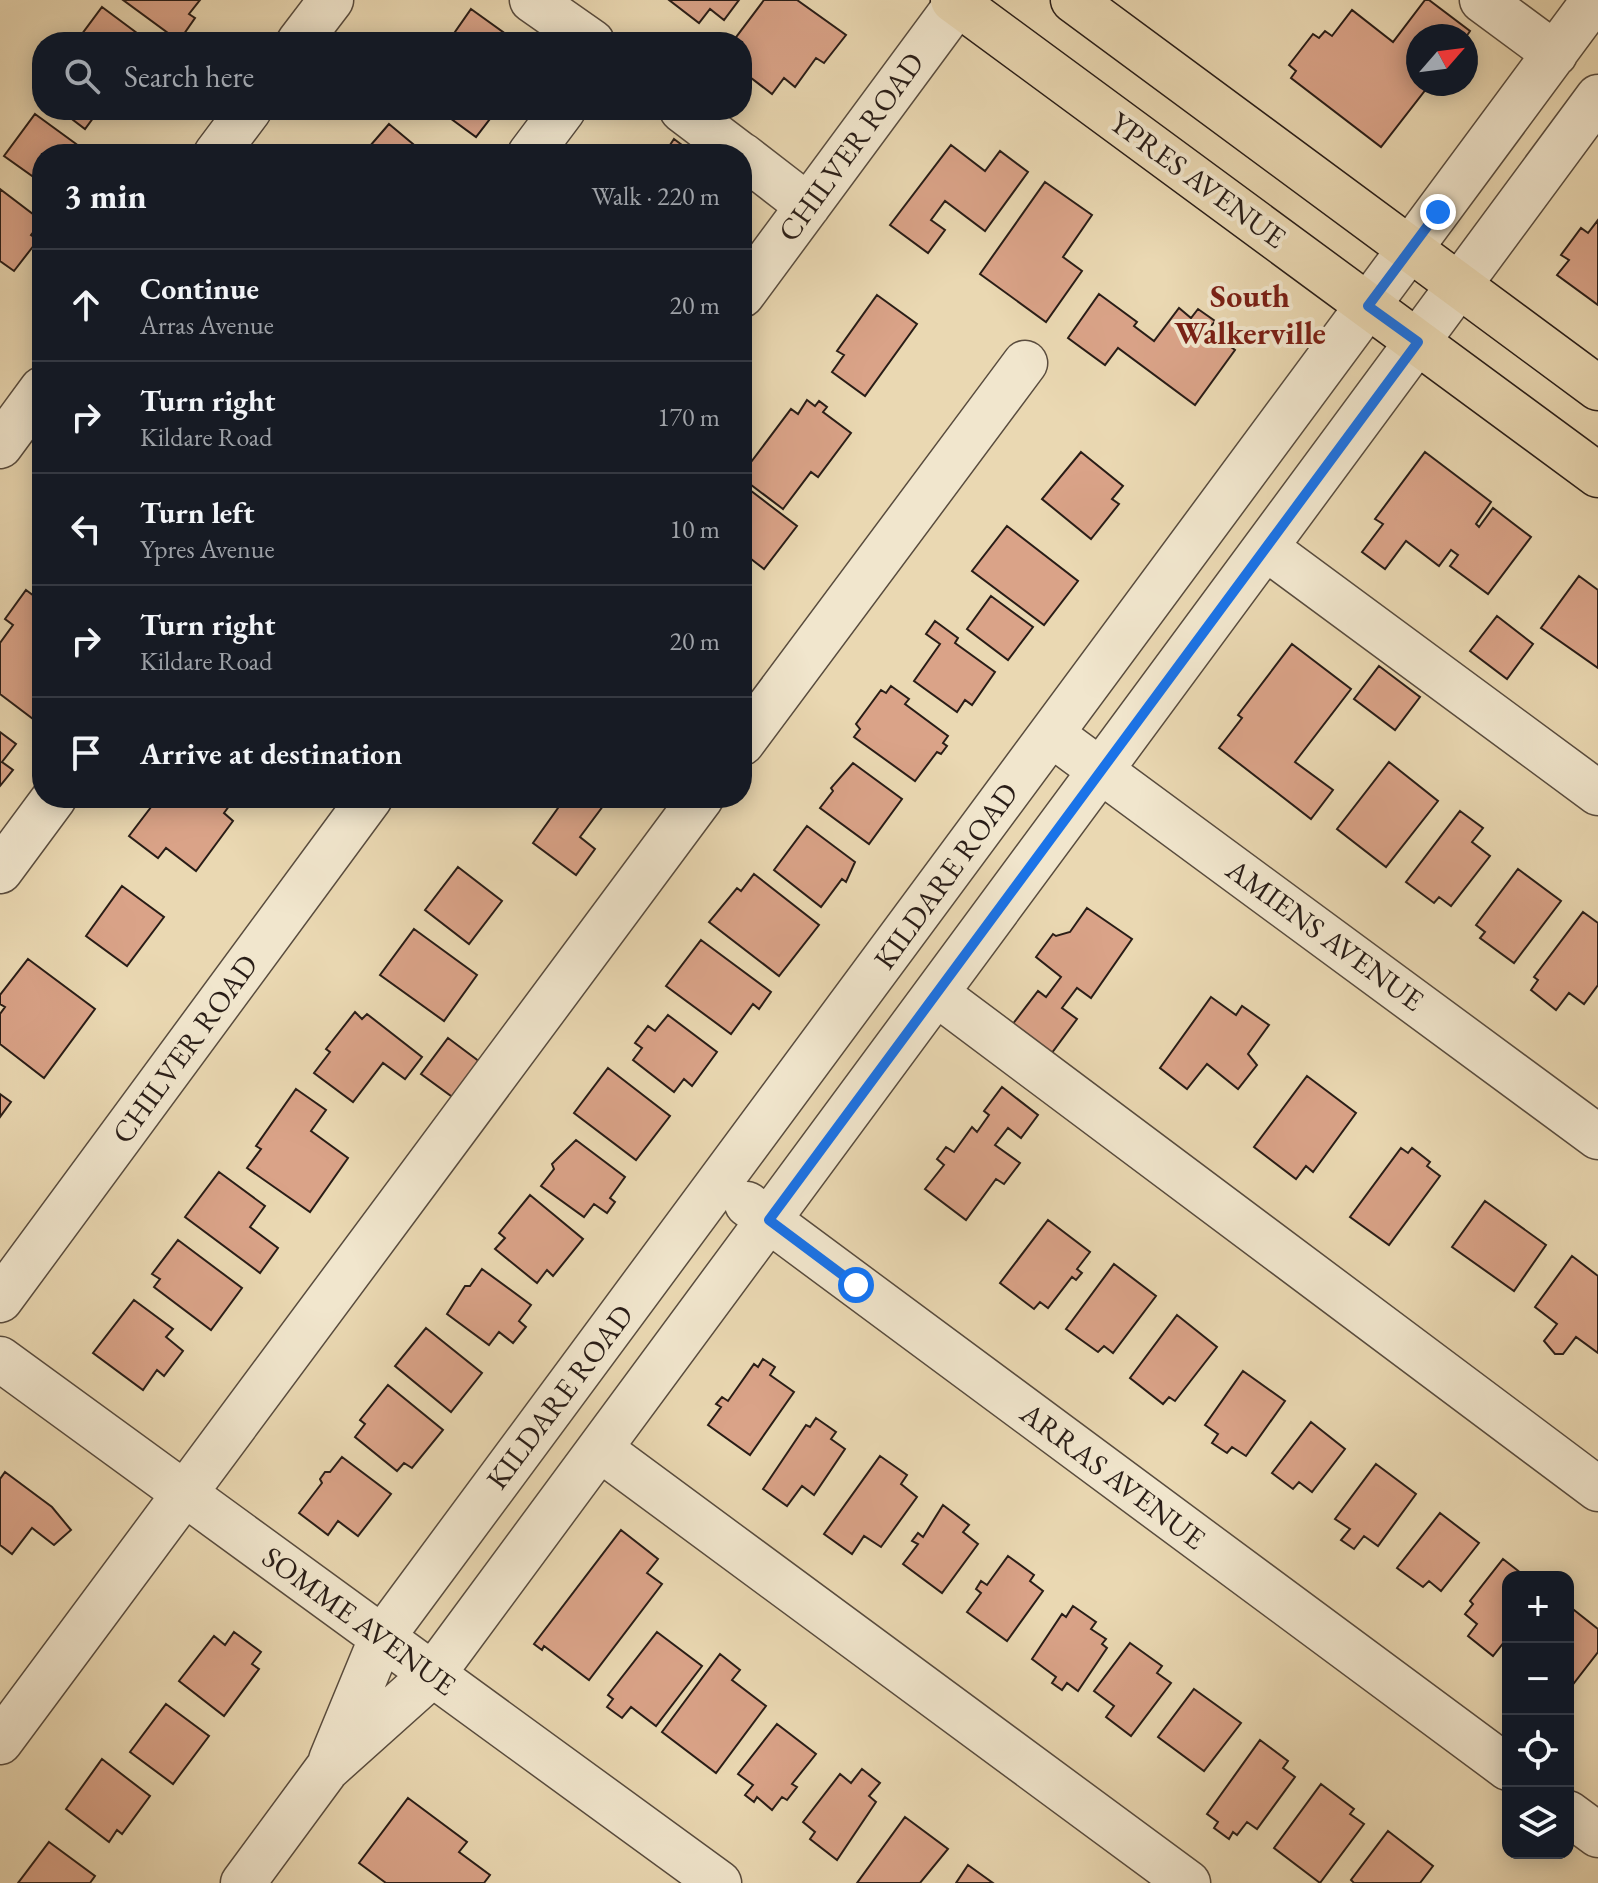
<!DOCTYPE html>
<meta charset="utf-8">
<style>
body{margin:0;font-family:"EB Garamond",serif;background:#242831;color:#f1f3f6}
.controls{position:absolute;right:24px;bottom:24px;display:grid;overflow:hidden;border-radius:16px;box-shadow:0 4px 20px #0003}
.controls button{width:72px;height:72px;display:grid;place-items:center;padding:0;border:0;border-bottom:2px solid #363941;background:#171b24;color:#f1f3f6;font:40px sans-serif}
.compass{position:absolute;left:1406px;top:24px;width:72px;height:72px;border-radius:50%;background:#171b24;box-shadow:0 4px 20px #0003;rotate:62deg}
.stop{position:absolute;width:24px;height:24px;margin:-18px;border:6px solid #1a73e8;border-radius:50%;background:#fff}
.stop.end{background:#1a73e8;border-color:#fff;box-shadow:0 2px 8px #0008}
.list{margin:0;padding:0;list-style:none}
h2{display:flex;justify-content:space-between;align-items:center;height:104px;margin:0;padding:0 32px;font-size:34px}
h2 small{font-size:26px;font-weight:400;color:#9ea1a6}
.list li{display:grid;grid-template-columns:52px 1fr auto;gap:24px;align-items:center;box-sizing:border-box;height:112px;padding:0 32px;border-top:2px solid #363941}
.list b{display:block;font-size:30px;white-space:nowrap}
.list p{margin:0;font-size:26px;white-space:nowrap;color:#9ea1a6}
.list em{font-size:26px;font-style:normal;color:#9ea1a6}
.icon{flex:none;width:44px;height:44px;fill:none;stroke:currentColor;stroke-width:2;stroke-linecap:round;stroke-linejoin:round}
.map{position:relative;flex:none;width:1598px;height:1883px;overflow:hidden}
.search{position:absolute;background:#171b24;box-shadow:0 4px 20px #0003;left:32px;top:32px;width:720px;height:88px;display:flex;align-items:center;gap:20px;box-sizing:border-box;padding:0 28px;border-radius:32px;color:#9ea1a6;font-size:30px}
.panel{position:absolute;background:#171b24;box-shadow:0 4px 20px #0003;left:32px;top:144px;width:720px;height:664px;border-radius:32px}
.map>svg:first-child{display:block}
.building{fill:#daa388;stroke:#291d17;stroke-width:2}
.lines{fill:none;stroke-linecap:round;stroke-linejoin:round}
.minor-casing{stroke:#594c3e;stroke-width:47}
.major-casing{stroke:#291d17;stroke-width:47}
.minor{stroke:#f1e6cd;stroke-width:44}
.major{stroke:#ead8b2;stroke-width:44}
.route{stroke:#1a73e8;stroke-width:10}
.labels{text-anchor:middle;stroke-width:8;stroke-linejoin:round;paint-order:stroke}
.street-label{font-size:30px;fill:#291d17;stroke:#f1e6cd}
.neighbourhood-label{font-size:32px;font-weight:bold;fill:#7a1f14;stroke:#f1e6cd}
</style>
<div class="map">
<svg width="1598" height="1883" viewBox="0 0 1598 1883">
<rect width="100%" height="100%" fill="#ead8b2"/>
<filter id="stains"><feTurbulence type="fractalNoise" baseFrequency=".0025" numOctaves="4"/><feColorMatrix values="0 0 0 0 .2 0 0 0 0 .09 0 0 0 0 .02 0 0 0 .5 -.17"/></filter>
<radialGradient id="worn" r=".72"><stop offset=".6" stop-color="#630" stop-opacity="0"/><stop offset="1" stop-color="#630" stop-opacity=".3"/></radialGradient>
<!-- building -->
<path class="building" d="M 123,0 L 200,0 L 189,14 L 195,18 L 179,41 Z
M 669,0 L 739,0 L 724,20 L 710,9 L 699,23 Z
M 764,0 L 797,0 L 846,35 L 824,63 L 816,58 L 795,87 L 784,78 L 772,94 L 742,71 L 742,42 L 734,40 Z
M 1425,0 L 1429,0 L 1470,31 L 1466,37 L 1418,36 L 1418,84 L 1430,84 L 1381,147 L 1291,78 L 1296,71 L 1289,65 L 1313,34 L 1319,38 L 1325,31 L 1332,36 L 1352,10 L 1393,42 Z
M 102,7 L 149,42 L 76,42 Z
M 471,9 L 517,42 L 448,42 Z
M 60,110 L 99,110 L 85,129 Z
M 439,110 L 494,110 L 496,111 L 476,137 Z
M 35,114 L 83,149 L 80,154 L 42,154 L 42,183 L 4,156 Z
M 389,124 L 425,154 L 363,154 Z
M 674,139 L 694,154 L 664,154 Z
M 951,145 L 985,171 L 1000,151 L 1028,172 L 985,231 L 945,201 L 931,220 L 945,230 L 928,253 L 890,225 Z
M 1045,182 L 1092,215 L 1063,257 L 1082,271 L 1046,322 L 980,274 Z
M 0,189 L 42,221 L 31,235 L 38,240 L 14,271 L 0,261 Z
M 1598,220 L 1598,305 L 1557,275 L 1569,260 L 1561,255 L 1581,228 L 1588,233 Z
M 1099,294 L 1137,322 L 1134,326 L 1154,341 L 1179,308 L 1191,318 L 1198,309 L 1215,321 L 1208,330 L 1235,350 L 1195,405 L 1118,348 L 1105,365 L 1068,338 Z
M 877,295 L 917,324 L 865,396 L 832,372 L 844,355 L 837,351 Z
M 807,400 L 815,406 L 819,401 L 827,407 L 823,412 L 851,433 L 818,477 L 811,472 L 783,509 L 742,478 L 742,474 L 791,409 L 798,414 Z
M 1081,452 L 1123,486 L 1112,499 L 1119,504 L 1091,539 L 1042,499 Z
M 1425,452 L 1491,502 L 1476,524 L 1479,527 L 1493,508 L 1531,537 L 1488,594 L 1450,566 L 1458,555 L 1451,550 L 1439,566 L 1406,541 L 1385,569 L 1362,552 L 1383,524 L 1375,519 Z
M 742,484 L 797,526 L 764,569 L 742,552 Z
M 1007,526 L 1078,581 L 1044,625 L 972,571 Z
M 1579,576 L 1598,590 L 1598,668 L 1541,628 Z
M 26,590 L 42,602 L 42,714 L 37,722 L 0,694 L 0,643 L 13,625 L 5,619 Z
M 991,596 L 1033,627 L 1008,660 L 967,629 Z
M 1497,616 L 1533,644 L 1507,679 L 1470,651 Z
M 935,621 L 958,638 L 955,643 L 995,672 L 972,705 L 965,700 L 957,712 L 914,681 L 940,644 L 926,634 Z
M 1292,644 L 1351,689 L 1295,762 L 1333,790 L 1311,819 L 1219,748 L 1242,718 L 1238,715 Z
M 1379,666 L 1420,697 L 1395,730 L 1354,699 Z
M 891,686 L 909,699 L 905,704 L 948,736 L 943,743 L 947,746 L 941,754 L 937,752 L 915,781 L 854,737 L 860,729 L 856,724 L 881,690 L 886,693 Z
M 0,732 L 16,744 L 2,762 L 13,770 L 0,786 Z
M 1389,762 L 1438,801 L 1386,867 L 1337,829 Z
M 853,763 L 902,799 L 869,844 L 820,808 L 833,791 L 831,788 Z
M 158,798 L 235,798 L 224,813 L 233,821 L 196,871 L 166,848 L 158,858 L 129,836 Z
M 544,798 L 609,798 L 580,837 L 595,849 L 576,875 L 533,843 L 558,808 Z
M 1460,811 L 1483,828 L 1472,842 L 1490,856 L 1451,906 L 1439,897 L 1434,903 L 1406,882 Z
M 807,826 L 855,862 L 846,882 L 842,879 L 821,907 L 774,870 Z
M 458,867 L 502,901 L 469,944 L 425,910 Z
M 1518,869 L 1561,901 L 1514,963 L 1480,938 L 1485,932 L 1476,925 Z
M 754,874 L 819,925 L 779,976 L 709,922 L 737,888 L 741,891 Z
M 122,886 L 164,917 L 127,966 L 86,936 Z
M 1087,908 L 1132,939 L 1091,998 L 1077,988 L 1062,1008 L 1077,1019 L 1051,1054 L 1012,1025 L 1038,991 L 1046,997 L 1061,977 L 1036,957 L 1053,934 L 1056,936 L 1070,932 Z
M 1583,912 L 1598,923 L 1598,985 L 1584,1004 L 1569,993 L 1556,1010 L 1531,990 L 1538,980 L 1534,977 Z
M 414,929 L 477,975 L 444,1021 L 380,975 Z
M 701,940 L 771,992 L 759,1009 L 753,1004 L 731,1034 L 666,986 Z
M 28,959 L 95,1009 L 44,1078 L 0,1044 L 0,1014 L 5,1007 L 0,1004 L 0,995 Z
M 1211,997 L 1236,1015 L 1242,1006 L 1269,1025 L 1248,1054 L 1257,1065 L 1238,1089 L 1207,1064 L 1187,1089 L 1160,1068 Z
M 355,1012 L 362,1019 L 367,1014 L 422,1057 L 405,1079 L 383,1063 L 353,1102 L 314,1073 L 330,1052 L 326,1049 Z
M 668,1015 L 717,1052 L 692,1086 L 684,1079 L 674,1092 L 633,1060 L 642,1048 L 635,1043 L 648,1026 L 655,1031 Z
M 448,1038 L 488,1068 L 462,1104 L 421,1074 Z
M 608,1068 L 670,1116 L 636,1160 L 574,1113 Z
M 1307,1076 L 1356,1113 L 1313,1172 L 1306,1166 L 1296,1179 L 1254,1147 Z
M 1002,1087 L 1038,1115 L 1021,1138 L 1008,1128 L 995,1145 L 1020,1163 L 1004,1184 L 996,1179 L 966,1220 L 925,1189 L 944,1165 L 937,1159 L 946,1147 L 954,1152 L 972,1127 L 977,1132 L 989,1115 L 984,1111 Z
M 296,1089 L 326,1110 L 311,1131 L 348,1158 L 310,1212 L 247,1168 L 261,1149 L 256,1146 Z
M 0,1094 L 11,1102 L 0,1117 Z
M 576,1140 L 625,1177 L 610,1198 L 615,1202 L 607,1213 L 594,1204 L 584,1217 L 541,1186 L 554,1169 L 552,1164 Z
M 1401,1148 L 1408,1153 L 1412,1148 L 1430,1162 L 1427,1166 L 1440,1176 L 1389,1245 L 1350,1217 Z
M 219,1172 L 265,1206 L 250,1227 L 278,1248 L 260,1273 L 185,1217 Z
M 530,1195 L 583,1239 L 553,1276 L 547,1270 L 537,1283 L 495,1249 L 505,1238 L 499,1233 Z
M 1485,1201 L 1546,1245 L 1514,1291 L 1452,1247 Z
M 1048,1220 L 1090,1252 L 1077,1269 L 1082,1273 L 1076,1280 L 1072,1277 L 1048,1308 L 1040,1302 L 1034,1309 L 1000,1283 Z
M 178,1240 L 242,1288 L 211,1330 L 154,1287 L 160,1279 L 152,1274 Z
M 1572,1256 L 1598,1276 L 1598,1353 L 1576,1337 L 1563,1354 L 1555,1354 L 1544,1341 L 1557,1324 L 1535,1307 Z
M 1114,1264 L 1156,1296 L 1113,1353 L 1104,1346 L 1098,1352 L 1066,1329 Z
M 482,1269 L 531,1305 L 519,1321 L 526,1327 L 513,1343 L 499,1332 L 489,1345 L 447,1314 L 465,1286 L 470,1286 Z
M 134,1300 L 173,1329 L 166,1337 L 183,1351 L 164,1376 L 157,1370 L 143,1390 L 93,1353 Z
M 1177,1315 L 1217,1347 L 1175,1401 L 1169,1397 L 1163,1404 L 1130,1378 Z
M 426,1328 L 482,1373 L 451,1412 L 395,1366 Z
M 763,1359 L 775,1367 L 770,1375 L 794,1392 L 750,1455 L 708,1425 L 721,1407 L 716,1404 L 722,1397 L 728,1401 L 754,1364 L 758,1367 Z
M 1243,1371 L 1285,1401 L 1246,1456 L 1232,1447 L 1227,1453 L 1212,1443 L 1218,1434 L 1205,1425 Z
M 388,1385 L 443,1430 L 412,1468 L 404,1463 L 397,1471 L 355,1437 L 365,1424 L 360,1420 Z
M 816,1418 L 836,1432 L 831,1439 L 845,1449 L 814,1495 L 802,1486 L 787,1506 L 763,1489 L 806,1425 L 810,1427 Z
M 1311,1422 L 1345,1449 L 1312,1492 L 1299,1482 L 1293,1489 L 1272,1473 Z
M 880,1456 L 907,1475 L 901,1484 L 917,1497 L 881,1547 L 864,1536 L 852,1554 L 824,1534 Z
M 342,1457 L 391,1494 L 358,1536 L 338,1521 L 328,1535 L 299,1513 L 322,1483 L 320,1479 L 325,1472 L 330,1472 Z
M 1376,1464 L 1416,1494 L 1378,1546 L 1364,1536 L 1354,1549 L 1341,1540 L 1350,1529 L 1335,1519 Z
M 5,1472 L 52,1507 L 71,1530 L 54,1545 L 32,1528 L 12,1554 L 0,1545 L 0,1479 Z
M 943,1505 L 969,1525 L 963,1532 L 978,1544 L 942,1593 L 903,1564 L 918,1544 L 912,1541 L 918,1533 L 923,1537 Z
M 1440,1513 L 1479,1543 L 1441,1591 L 1429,1581 L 1423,1587 L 1397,1568 Z
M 621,1530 L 658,1559 L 647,1573 L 662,1584 L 589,1680 L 544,1646 L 542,1650 L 534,1644 Z
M 1008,1556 L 1034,1575 L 1030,1581 L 1043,1591 L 1007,1641 L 967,1612 L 981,1593 L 976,1589 L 981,1581 L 987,1585 Z
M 1503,1559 L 1526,1577 L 1508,1577 L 1508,1637 L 1493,1656 L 1468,1636 L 1477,1624 L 1465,1614 L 1473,1604 L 1470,1601 Z
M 1073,1606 L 1096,1622 L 1091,1629 L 1106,1639 L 1102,1644 L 1107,1648 L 1078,1691 L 1067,1683 L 1062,1690 L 1052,1683 L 1056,1677 L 1032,1659 L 1062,1614 L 1066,1617 Z
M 1569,1606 L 1598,1629 L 1598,1652 L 1571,1687 L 1568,1685 Z
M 234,1632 L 261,1652 L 252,1664 L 259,1669 L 224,1716 L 179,1681 L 214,1636 L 225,1645 Z
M 657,1632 L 702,1666 L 656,1726 L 631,1707 L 622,1718 L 607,1707 L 613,1699 L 608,1695 Z
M 1130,1643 L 1162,1666 L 1157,1673 L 1171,1683 L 1131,1736 L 1106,1717 L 1114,1706 L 1094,1691 Z
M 720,1654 L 740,1670 L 732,1680 L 766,1706 L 716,1773 L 662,1732 Z
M 1194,1689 L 1241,1723 L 1204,1771 L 1158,1737 Z
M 166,1704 L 209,1736 L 173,1784 L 130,1752 Z
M 777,1724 L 816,1754 L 792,1784 L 797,1787 L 787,1800 L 782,1797 L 772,1810 L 757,1797 L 754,1802 L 745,1795 L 753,1785 L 738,1774 Z
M 1260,1740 L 1288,1761 L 1283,1768 L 1295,1777 L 1257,1829 L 1247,1822 L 1237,1835 L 1233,1832 L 1229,1839 L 1214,1828 L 1218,1822 L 1207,1814 Z
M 102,1759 L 150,1796 L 122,1834 L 117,1830 L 109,1842 L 66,1809 Z
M 862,1769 L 880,1783 L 869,1796 L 876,1802 L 837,1860 L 810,1839 L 815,1832 L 803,1822 L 840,1774 L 851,1783 Z
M 1321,1784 L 1354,1809 L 1350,1814 L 1364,1824 L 1320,1883 L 1274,1848 Z
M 408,1798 L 467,1842 L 459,1852 L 490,1875 L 484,1883 L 386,1883 L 359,1863 Z
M 905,1817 L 948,1849 L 920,1883 L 857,1883 Z
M 1388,1831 L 1433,1866 L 1420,1883 L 1354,1883 L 1351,1880 Z
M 49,1842 L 95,1876 L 90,1883 L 18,1883 Z
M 968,1865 L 993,1883 L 956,1883 Z"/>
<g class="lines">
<defs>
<path id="minor" d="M 532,0 L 592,42
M 1482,0 L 1555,54
M 299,42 L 331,0
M 682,110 L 740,154
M 216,154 L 249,110
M 530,154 L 563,110
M 742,155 L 808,206
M 742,295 L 960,0
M 0,446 L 42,389
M 1266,548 L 1598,793
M 1051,734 L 1598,1137
M 742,743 L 1025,363
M 0,871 L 54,798
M 937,994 L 1598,1489
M 747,1204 L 1508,1768
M 0,1300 L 370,798
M 0,1359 L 719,1883
M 600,1449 L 1188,1883
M 0,1742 L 701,798
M 331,1760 L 381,1639 L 1594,0
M 1568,1813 L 1598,1835
M 243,1883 L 327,1769 L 433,1674 L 1598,97"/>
<path id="major" d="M 953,0 L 1598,475
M 1073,0 L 1598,388"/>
</defs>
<!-- minor casing -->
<use href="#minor" class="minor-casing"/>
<!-- major casing -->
<use href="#major" class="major-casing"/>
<!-- minor -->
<use href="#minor" class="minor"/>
<!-- major -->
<use href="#major" class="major"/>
</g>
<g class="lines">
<!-- route -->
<path class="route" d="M 856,1285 L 769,1220 L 1418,342 L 1368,306 L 1438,212"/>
</g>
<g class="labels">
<!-- street labels -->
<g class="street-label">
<text transform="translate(851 147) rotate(-54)" y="10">CHILVER ROAD</text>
<text transform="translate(1198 180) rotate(36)" y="10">YPRES AVENUE</text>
<text transform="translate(946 876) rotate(-54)" y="10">KILDARE ROAD</text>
<text transform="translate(1325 935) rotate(36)" y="10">AMIENS AVENUE</text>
<text transform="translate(185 1049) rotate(-54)" y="10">CHILVER ROAD</text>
<text transform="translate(560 1397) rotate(-53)" y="10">KILDARE ROAD</text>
<text transform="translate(1113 1476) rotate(37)" y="10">ARRAS AVENUE</text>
<text transform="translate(359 1621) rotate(36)" y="10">SOMME AVENUE</text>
</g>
<!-- neighbourhood labels -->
<g class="neighbourhood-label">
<text x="1250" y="307">South<tspan x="1250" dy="37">Walkerville</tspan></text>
</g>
</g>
<rect width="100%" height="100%" filter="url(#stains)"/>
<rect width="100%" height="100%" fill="url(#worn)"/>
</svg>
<div class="controls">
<button>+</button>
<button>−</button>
<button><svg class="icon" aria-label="locate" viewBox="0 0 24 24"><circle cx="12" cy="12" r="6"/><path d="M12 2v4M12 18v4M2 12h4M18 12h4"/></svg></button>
<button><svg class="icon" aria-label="layers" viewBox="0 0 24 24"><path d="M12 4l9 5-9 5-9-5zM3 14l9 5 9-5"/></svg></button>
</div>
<svg class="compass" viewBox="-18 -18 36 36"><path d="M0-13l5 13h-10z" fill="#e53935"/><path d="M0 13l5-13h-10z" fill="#9ea1a6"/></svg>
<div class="stop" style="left:856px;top:1285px"></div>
<div class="stop end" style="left:1438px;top:212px"></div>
<div class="search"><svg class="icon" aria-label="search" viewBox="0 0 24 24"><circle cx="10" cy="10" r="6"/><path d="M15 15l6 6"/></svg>Search here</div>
<section class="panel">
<h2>3 min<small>Walk · 220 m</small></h2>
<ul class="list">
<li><svg class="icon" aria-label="ahead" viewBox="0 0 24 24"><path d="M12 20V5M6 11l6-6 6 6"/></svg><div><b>Continue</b><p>Arras Avenue</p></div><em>20 m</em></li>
<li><svg class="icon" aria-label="right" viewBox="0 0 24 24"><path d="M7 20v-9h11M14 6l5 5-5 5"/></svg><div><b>Turn right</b><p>Kildare Road</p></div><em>170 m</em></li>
<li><svg class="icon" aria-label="left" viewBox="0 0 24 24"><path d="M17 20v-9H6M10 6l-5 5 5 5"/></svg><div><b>Turn left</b><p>Ypres Avenue</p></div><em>10 m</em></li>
<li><svg class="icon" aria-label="right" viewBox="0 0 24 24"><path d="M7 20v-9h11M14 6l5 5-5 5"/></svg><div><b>Turn right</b><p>Kildare Road</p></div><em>20 m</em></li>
<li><svg class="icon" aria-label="arrive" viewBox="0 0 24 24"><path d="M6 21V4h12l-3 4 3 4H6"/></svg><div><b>Arrive at destination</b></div></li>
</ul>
</section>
</div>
